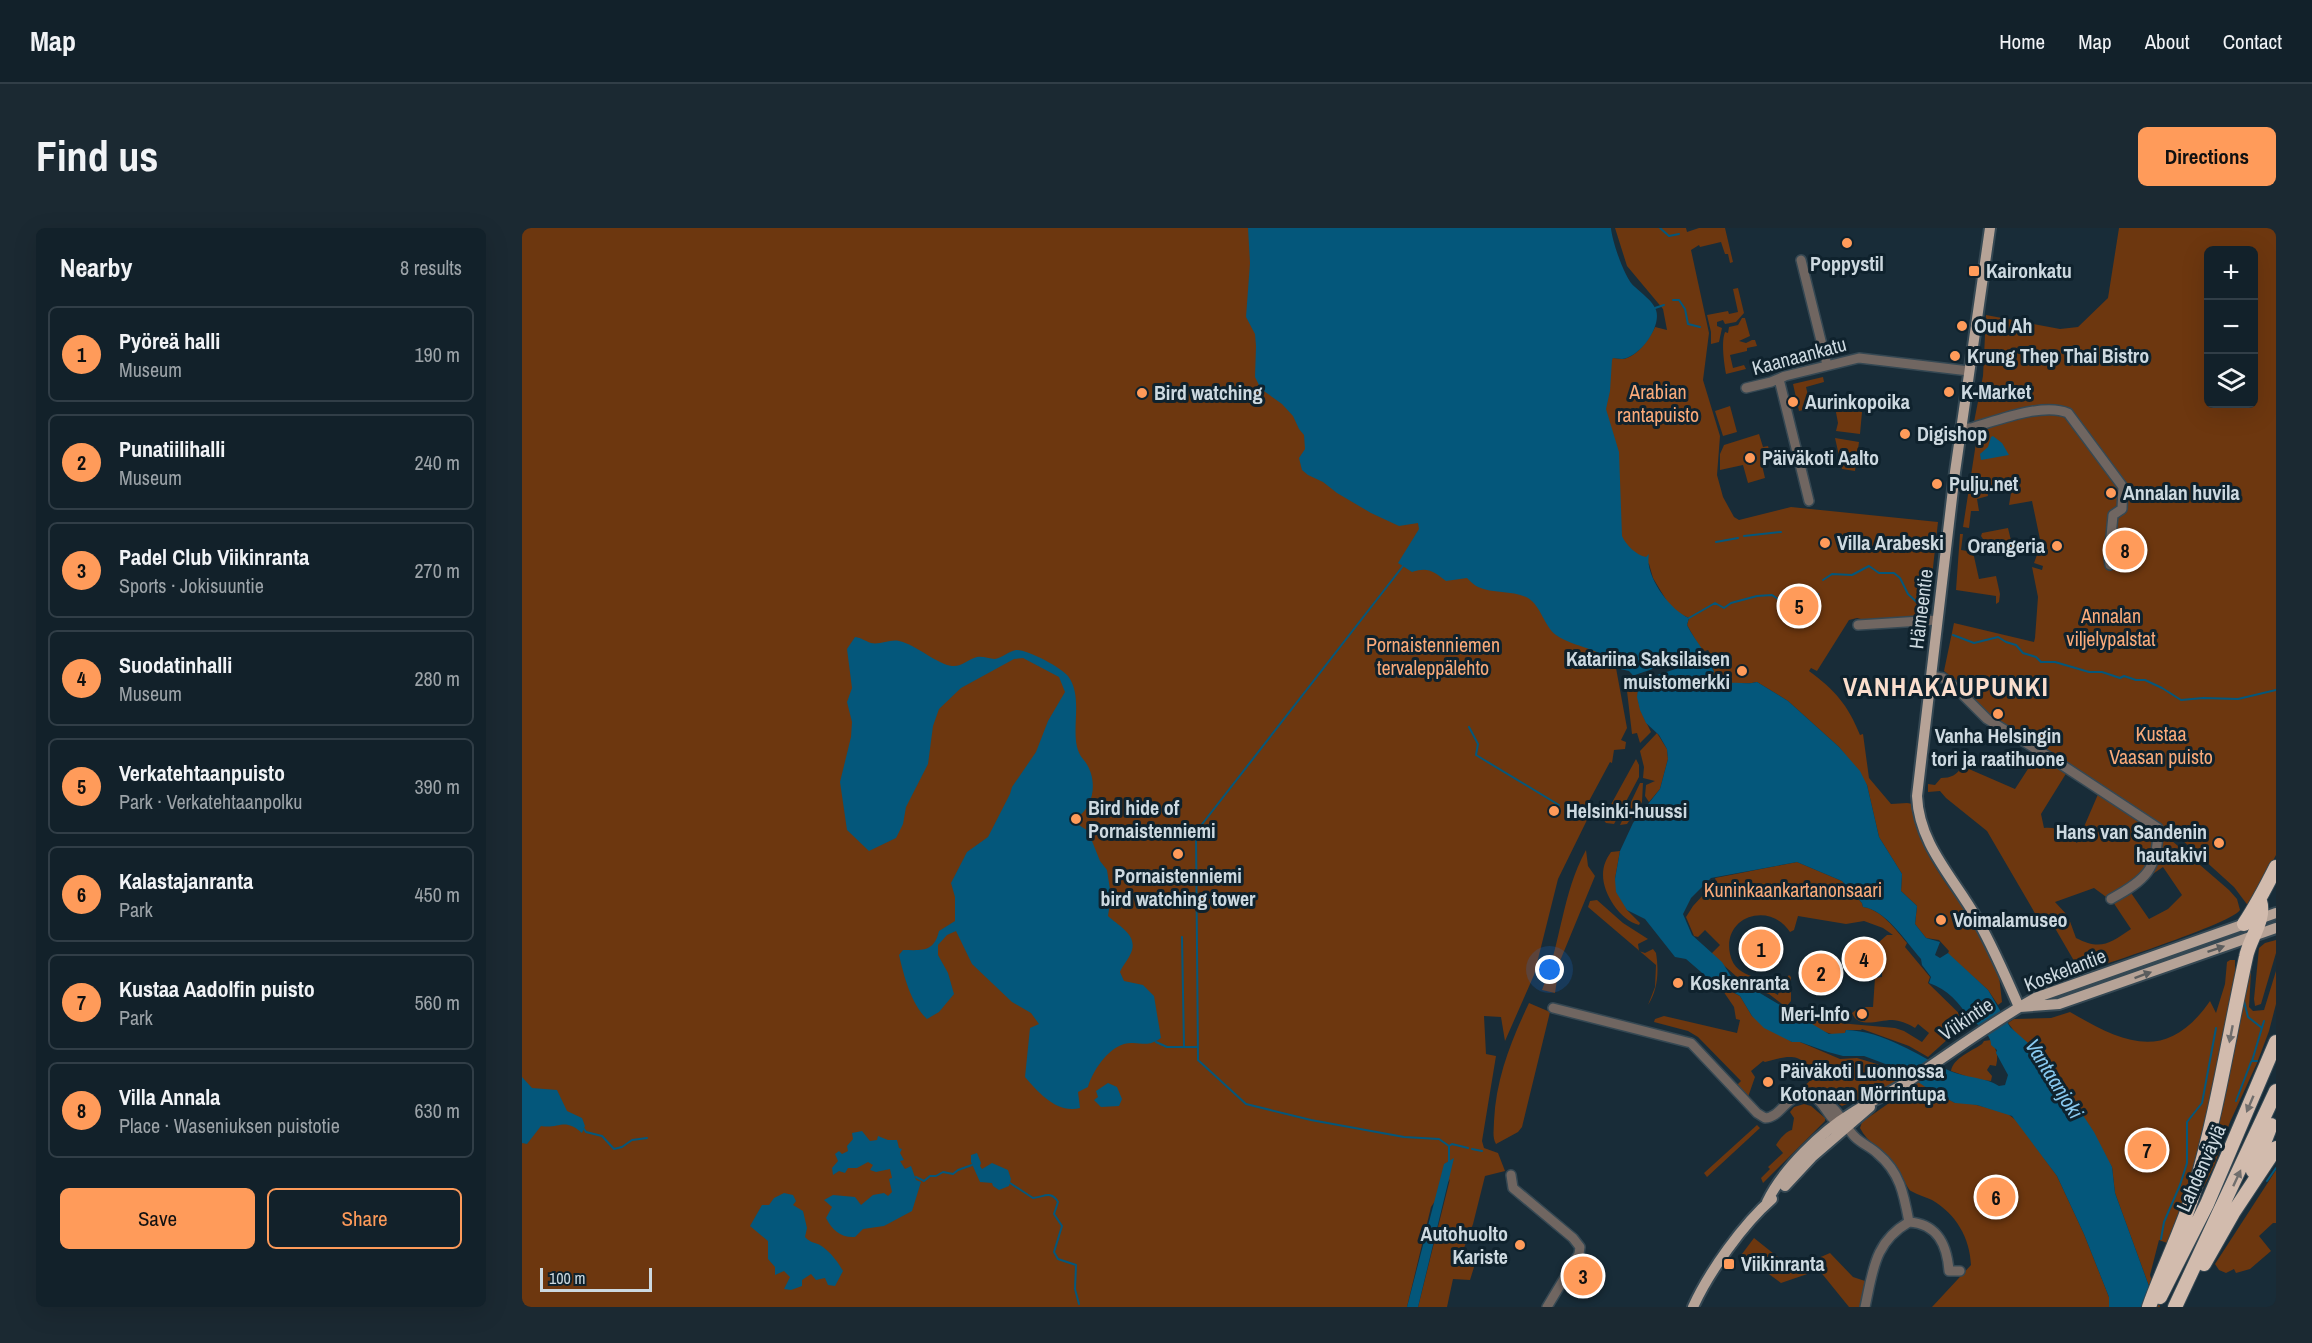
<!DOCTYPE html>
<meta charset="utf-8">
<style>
body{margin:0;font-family:"Archivo Narrow",sans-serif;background:#1b2932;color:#f1f3f6}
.controls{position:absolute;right:18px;top:18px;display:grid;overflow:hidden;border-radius:9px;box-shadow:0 6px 24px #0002}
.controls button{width:54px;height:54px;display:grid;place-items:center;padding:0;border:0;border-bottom:2px solid #313e47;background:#12212a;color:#f1f3f6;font:30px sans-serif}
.scale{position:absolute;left:18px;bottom:15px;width:112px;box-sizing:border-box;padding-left:6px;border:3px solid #cdd9e0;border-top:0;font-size:16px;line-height:21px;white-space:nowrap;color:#cdd9e0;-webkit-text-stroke:4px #0f222d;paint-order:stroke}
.you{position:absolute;left:1028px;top:742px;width:21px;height:21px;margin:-15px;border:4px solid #fff;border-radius:50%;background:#1a73e8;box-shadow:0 0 0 9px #1a73e833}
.badge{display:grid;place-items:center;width:39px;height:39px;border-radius:50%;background:#ff9b5a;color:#111;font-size:20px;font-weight:700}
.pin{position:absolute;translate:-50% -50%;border:3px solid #fff;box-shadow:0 2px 6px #0006}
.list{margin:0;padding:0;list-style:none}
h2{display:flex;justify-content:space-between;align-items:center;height:78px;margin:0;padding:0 24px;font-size:26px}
h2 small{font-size:20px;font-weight:400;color:#9ca3a8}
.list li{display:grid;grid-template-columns:39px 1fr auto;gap:18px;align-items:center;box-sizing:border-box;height:96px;margin:0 12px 12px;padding:0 12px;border:2px solid #313e47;border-radius:9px}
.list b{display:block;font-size:22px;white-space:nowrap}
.list p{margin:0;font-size:20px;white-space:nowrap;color:#9ca3a8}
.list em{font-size:20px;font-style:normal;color:#9ca3a8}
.actions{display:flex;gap:12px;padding:18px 24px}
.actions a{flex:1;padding:14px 0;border:2px solid #ff9b5a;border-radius:9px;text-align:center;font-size:21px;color:#ff9b5a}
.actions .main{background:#ff9b5a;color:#111}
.icon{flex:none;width:33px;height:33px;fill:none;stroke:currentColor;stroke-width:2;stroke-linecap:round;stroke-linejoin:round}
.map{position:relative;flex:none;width:1754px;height:1079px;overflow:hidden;border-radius:9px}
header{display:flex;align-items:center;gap:36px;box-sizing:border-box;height:84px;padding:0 30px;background:#12212a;border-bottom:2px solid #313e47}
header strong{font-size:28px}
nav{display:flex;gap:33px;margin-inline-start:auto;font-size:21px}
.intro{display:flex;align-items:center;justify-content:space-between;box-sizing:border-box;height:144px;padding:0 36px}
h1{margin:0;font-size:42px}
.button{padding:15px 27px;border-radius:9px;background:#ff9b5a;color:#111;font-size:21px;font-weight:700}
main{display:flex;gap:36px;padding:0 36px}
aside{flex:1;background:#12212a;border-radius:9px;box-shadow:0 6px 24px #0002}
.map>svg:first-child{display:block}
.green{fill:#6d370f;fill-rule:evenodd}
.water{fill:#04577b;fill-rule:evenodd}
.pier{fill:#182c38}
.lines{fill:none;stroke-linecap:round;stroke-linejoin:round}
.stream{stroke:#04577b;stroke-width:2}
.minor-casing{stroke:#354853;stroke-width:12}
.major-casing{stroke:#354853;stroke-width:14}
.highway-casing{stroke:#354853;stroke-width:16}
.minor{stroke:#706661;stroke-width:9}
.major{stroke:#b6a397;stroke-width:10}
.highway{stroke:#d2bbad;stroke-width:14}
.oneway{fill:#5a5c5d}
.oneway2{fill:#706e6d}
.poi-dot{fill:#ff9b5a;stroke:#0f222d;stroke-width:2}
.labels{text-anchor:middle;stroke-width:6;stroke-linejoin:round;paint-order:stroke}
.poi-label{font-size:20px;font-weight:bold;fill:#cdd9e0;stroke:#0f222d;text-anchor:start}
.street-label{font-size:20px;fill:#cdd9e0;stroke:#0f222d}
.park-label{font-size:20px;fill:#faaa79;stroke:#0f222d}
.water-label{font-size:21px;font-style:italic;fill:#88c9f0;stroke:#0f222d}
.district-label{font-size:26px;font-weight:bold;letter-spacing:1.5px;fill:#fbdecd;stroke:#0f222d}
</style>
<header>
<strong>Map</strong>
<nav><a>Home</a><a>Map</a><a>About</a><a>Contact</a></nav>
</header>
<div class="intro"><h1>Find us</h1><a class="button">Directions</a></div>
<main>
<aside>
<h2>Nearby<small>8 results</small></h2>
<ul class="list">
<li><span class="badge">1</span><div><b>Pyöreä halli</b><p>Museum</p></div><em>190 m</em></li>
<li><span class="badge">2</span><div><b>Punatiilihalli</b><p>Museum</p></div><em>240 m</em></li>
<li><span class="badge">3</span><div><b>Padel Club Viikinranta</b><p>Sports · Jokisuuntie</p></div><em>270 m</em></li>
<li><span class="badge">4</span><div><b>Suodatinhalli</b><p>Museum</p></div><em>280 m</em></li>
<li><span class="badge">5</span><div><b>Verkatehtaanpuisto</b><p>Park · Verkatehtaanpolku</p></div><em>390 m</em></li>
<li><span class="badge">6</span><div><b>Kalastajanranta</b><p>Park</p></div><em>450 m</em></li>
<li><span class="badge">7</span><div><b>Kustaa Aadolfin puisto</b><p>Park</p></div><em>560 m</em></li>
<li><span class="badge">8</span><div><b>Villa Annala</b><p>Place · Waseniuksen puistotie</p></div><em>630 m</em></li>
</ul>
<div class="actions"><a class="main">Save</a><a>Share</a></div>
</aside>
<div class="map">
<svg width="1754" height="1079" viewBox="0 0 1754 1079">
<rect width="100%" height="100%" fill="#182c38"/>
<!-- green -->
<path class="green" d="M 0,0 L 738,0 L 950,326 L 1101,434 L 1094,440 L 1105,500 L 1099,512 L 1104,514 L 1103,521 L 1092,522 L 1090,535 L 1088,534 L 1059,588 L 1065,592 L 1036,651 L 1012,747 L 983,813 L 979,789 L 962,788 L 964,826 L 974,828 L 960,913 L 962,920 L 976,925 L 983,943 L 963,948 L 951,996 L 939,1028 L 953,1036 L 948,1052 L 931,1051 L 925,1079 L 896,1079 L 928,951 L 909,979 L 885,1079 L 0,1079 Z
M 1093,0 L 1164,0 L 1165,4 L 1177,0 L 1203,0 L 1211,34 L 1208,35 L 1206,26 L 1203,26 L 1199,14 L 1178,19 L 1177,17 L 1169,22 L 1187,105 L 1181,152 L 1198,208 L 1195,247 L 1201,269 L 1212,289 L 1217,292 L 1269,279 L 1416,294 L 1407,376 L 1393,389 L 1346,393 L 1335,390 L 1327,392 L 1295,443 L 1289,440 L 1287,443 C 1313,462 1326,477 1338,507 L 1341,506 L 1347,550 L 1369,576 L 1385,575 L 1391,576 C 1394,623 1431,664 1457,701 L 1455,703 L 1477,748 L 1480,774 L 1476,777 L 1466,762 L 1428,728 L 1426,725 L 1427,723 L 1417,712 L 1404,710 L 1393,696 L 1395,678 L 1379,663 L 1380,646 L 1357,609 L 1345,557 L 1331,537 L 1317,519 L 1266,473 L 1235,454 C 1224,457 1215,453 1204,457 L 1188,450 L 1187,448 L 1192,444 L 1184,424 L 1177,418 L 1165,397 L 1167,390 L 1156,385 L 1146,375 L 1131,350 L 1127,336 L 1099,315 L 1074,143 L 1091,130 C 1094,130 1098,131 1101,131 C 1115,129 1128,110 1133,99 L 1145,102 L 1141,81 L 1105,38 Z
M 1597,0 L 1754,0 L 1754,627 L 1727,679 L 1712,659 L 1659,611 L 1615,581 L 1469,492 L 1438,460 L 1440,457 L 1422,443 L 1432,395 L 1512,414 L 1513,410 L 1516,369 L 1510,339 L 1520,342 L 1521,338 L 1512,335 L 1519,316 L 1510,273 L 1487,277 L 1489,265 L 1465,262 L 1466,268 L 1455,271 L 1457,283 L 1449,283 L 1447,300 L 1441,299 L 1454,215 L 1451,205 L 1452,194 L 1461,148 L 1464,87 L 1538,101 L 1556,99 L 1586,70 ZM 1686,22 L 1732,22 L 1732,176 L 1686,176 Z
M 1216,60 L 1222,85 L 1214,94 L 1203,96 L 1201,92 L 1195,94 L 1195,98 L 1200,100 L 1197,114 L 1189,116 L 1189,104 L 1185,87 L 1206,83 L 1207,86 L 1216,84 L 1211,61 Z
M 1220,90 L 1223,90 L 1228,108 L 1217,113 L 1224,115 L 1230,112 L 1233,112 L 1235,118 L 1225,120 L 1225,123 L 1208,127 L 1211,140 L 1222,137 L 1224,141 L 1204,146 C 1202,135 1199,114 1203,104 L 1206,105 L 1207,99 L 1216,97 Z
M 1301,149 L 1302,154 L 1284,159 L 1289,180 L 1277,183 L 1271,156 Z
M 1327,172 L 1326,182 L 1340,184 L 1338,206 L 1314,203 L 1316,195 L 1313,179 L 1318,174 Z
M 1208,178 L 1215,204 L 1201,208 L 1193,183 Z
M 1237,206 L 1241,219 L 1246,218 L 1248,225 L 1256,223 L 1257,229 L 1239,233 L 1243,250 L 1226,255 L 1221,237 L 1198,242 L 1198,226 L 1202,217 Z
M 1313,210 L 1337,214 L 1333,243 L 1320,241 Z
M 1486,300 L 1492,325 L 1461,311 L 1459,308 L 1460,305 Z
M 1438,306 L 1441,306 L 1439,322 L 1451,324 L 1457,351 L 1474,348 L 1478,366 L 1477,374 L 1474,376 L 1474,368 L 1434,362 Z
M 1117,454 C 1113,476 1120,485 1129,504 L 1118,515 L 1115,505 L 1110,506 L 1105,463 L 1110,456 Z
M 1135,505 L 1145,521 L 1146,531 L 1138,561 L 1127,574 L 1123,568 L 1124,557 L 1133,553 L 1121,550 L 1122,539 L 1118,523 Z
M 1515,527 L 1545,544 L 1519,586 L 1522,600 C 1536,598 1545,607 1555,615 L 1577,564 L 1649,612 L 1707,662 L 1715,671 L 1718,682 C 1709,697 1552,746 1524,756 L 1545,742 L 1555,738 L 1530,695 L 1521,699 L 1465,603 L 1424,570 L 1418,563 L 1406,564 L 1406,556 L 1413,557 L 1419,550 C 1429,550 1435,547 1440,538 L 1493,561 ZM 1641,639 L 1660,667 L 1646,681 L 1627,691 L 1607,662 ZM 1572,660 L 1591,674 L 1609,701 C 1588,715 1579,723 1554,710 L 1546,688 L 1533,674 Z
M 1114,531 L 1117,537 L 1117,549 L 1092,596 L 1084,595 L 1081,591 Z
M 1118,555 L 1121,555 L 1120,574 L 1105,596 L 1098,597 Z
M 1064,622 L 1066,638 L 1073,648 L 1038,733 L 1033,765 L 1020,762 C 1039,716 1040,665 1064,622 Z
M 1098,623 L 1093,651 L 1105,682 L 1118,695 L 1117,697 C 1098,692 1081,666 1081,647 C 1081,638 1084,631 1089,624 Z
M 1275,634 L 1320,653 L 1340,675 L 1341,679 C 1359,681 1374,702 1385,715 L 1383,719 L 1408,749 L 1406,755 L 1449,797 L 1427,810 L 1406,829 L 1387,818 L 1340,801 L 1339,802 L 1324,802 L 1323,805 C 1309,810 1297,801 1285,794 L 1284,792 L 1373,800 L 1382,803 L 1400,814 L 1407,805 L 1396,796 L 1393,800 C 1387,796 1377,792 1370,792 C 1357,792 1336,801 1330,785 L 1334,782 L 1335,791 L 1343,793 L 1346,785 L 1343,779 L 1351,779 L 1353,750 L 1360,749 L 1361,726 L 1355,726 L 1357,714 L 1365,707 L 1371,707 L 1361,700 L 1342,693 L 1324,696 L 1276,688 L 1272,702 L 1268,704 C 1248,673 1200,688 1208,726 C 1214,755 1247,744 1249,763 L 1256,767 L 1258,759 L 1267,747 L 1269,749 L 1269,773 L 1264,779 L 1247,766 L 1235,762 L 1215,749 L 1189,726 L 1198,717 L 1183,702 L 1176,709 L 1172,708 L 1164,689 L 1171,678 L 1194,653 L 1193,650 Z
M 1075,672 L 1101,695 L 1126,711 L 1116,716 L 1117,723 L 1123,725 L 1131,721 L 1134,725 C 1137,743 1136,762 1126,777 L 1133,759 L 1134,737 L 1066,679 L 1068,673 Z
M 1754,712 L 1754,725 L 1739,776 L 1733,778 L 1732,771 L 1737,720 L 1743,715 Z
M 1730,728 L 1727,779 L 1731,783 L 1742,782 L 1754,743 L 1754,776 L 1747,803 L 1735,835 L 1708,894 L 1692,938 L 1676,971 L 1694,910 L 1704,865 Z
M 1708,732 L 1713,732 L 1713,757 C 1695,844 1680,932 1645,1015 L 1637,1012 L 1628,1047 L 1638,1079 L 1631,1079 L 1628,1061 L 1593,965 L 1590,939 L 1514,822 L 1496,808 L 1486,795 L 1492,791 L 1529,790 L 1548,784 C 1603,816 1645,835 1688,773 L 1694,785 L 1703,756 L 1705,734 Z
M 1197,757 L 1218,768 L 1230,788 L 1270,814 L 1278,814 L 1318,831 L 1335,830 L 1355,836 L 1382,848 L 1366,860 L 1320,878 L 1292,861 L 1280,860 L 1290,851 C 1283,822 1265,828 1243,834 L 1241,833 L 1229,843 L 1233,849 L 1226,869 L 1215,857 L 1219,853 L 1176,809 L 1166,803 L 1132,794 L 1133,791 L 1142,788 L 1215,805 L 1218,792 L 1214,791 L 1212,779 Z
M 1007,775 L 1028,784 L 1000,899 L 996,904 L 974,916 C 970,909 972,901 972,893 C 974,850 989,813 1007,775 Z
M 1469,812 C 1474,822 1477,826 1474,838 L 1468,837 L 1465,842 L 1470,848 L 1469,853 L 1452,851 L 1429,843 C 1431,830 1450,823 1460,816 L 1462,813 Z
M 1397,854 L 1433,875 L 1447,875 L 1466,880 L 1486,886 L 1495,893 L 1535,948 L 1562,1006 L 1587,1069 L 1587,1079 L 1410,1079 L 1449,1037 C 1448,1010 1434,986 1410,972 C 1404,969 1396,967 1389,963 C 1385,961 1378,942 1373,936 C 1363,923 1345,915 1338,900 L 1340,894 Z
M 1282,876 L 1289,878 L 1303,890 L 1303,893 L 1241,955 L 1239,950 L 1248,941 L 1246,939 L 1261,925 L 1254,917 C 1257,912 1264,903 1270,902 L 1272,890 L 1268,884 L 1272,879 Z
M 1235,897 L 1238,900 L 1185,949 L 1182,945 Z
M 1754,942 L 1754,995 L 1751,995 L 1737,1008 L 1749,1023 L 1728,1041 L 1714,1045 L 1712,1041 L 1704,1045 L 1697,1042 L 1693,1036 Z
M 1232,1010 L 1271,1041 L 1308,1025 L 1331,1049 L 1343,1053 L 1342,1071 L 1339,1079 L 1327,1079 L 1297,1042 L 1259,1055 L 1220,1026 Z"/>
<!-- water -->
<path class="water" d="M 726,0 L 1089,0 C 1090,13 1103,52 1113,59 C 1119,65 1131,73 1134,82 C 1140,99 1117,130 1100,131 C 1097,131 1094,130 1091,130 L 1090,132 L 1088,163 L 1084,181 L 1097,224 L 1100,308 C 1104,317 1114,327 1124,329 L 1127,326 C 1122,347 1148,382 1167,390 L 1165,397 C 1174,415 1186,425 1192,444 L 1187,448 L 1188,450 L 1196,454 L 1202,453 L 1204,456 C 1215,453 1224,457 1235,454 L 1266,473 L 1317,519 L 1338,543 L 1345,557 L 1357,609 L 1380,646 L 1379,663 L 1395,678 L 1393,696 L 1404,710 L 1418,714 L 1413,727 L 1418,730 L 1426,725 L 1466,762 L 1488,799 L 1514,822 L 1547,866 L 1572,904 L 1590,939 L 1593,965 L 1628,1061 L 1631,1079 L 1587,1079 L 1587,1069 L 1562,1006 L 1535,948 L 1490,888 L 1455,877 L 1433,875 L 1405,860 L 1377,841 L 1342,828 L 1321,828 L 1306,824 L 1278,814 L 1270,814 L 1242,800 L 1230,788 L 1218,768 L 1186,750 L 1164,731 L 1153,729 L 1123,691 L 1105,682 L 1094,664 L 1093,651 L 1098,623 L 1111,595 L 1138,561 L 1146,531 L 1145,521 L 1137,507 L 1124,495 L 1118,482 L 1115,469 L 1117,454 L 1107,443 L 1094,440 C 1079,418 1054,421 1034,407 C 1022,398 1019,378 1006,370 C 991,362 971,366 956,359 C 952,357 948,353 945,350 L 924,353 C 911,343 906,339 890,344 L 876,335 L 897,301 L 896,295 L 877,298 L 849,285 L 815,265 L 801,254 L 786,247 L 780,242 L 777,230 L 783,221 L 782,207 L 777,201 L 771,188 L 760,176 L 739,161 L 733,149 L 734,118 L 733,106 L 724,89 L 728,35 ZM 1275,634 L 1320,653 L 1340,675 L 1341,679 C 1363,681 1385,715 1399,731 L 1400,737 L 1409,749 L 1407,755 C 1427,762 1438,776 1449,793 C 1457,795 1470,809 1469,817 L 1475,822 L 1474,825 L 1486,847 L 1483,857 L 1477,858 C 1463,849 1444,850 1428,843 C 1395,827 1362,803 1324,802 L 1323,805 L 1307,806 L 1209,748 L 1200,734 L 1170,707 L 1161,686 L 1169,670 L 1189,650 Z
M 1471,208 L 1480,215 L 1487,227 L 1459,232 L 1458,226 L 1466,219 L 1469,209 Z
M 333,409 C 340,410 343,413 349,415 C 358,417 368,411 377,413 C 393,416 416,437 430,438 C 440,439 446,431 455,429 C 461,428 467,431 473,431 C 480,430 487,423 494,422 C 505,421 540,440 546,448 C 564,472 544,511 561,531 C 576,548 574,578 554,590 L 554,595 L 566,603 L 578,633 L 585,642 L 589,668 L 586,688 C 598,699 618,708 608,727 C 605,733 601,737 598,744 L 602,753 L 621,757 L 632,768 L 639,810 C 624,821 618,812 602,816 C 585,821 570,844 566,859 L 556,864 L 558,880 C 535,886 517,865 503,849 L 508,800 L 517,796 L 509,785 L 490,774 L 450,736 L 434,703 L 425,707 L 416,717 L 416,727 L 426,745 L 432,766 L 417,784 L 405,791 C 389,776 382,748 377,727 L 381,722 C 399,722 412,725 417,703 L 433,693 L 433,669 L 429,655 L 445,624 L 466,609 L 488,566 L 490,559 L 514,524 L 526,493 L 543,464 L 537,449 L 501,430 L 492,431 L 439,460 L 417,481 L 411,498 L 406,536 L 384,579 L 381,596 L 374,610 L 347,623 L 325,602 L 318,554 L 329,509 L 330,494 L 325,474 L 330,460 L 325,421 Z
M 0,849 L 10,860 L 35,862 L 45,883 L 60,890 L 63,898 L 60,905 C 42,889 38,901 19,898 L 5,916 L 0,915 Z
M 586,855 L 595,859 L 600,871 L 597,878 L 579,879 L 572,872 L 576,869 L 574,863 Z
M 340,903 L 348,913 L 355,912 L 356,908 L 366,912 L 375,912 L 377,920 L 380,921 L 378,925 L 382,932 L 378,933 L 383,941 L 389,938 L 394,952 L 399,954 L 390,983 L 362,998 L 341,1001 L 333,1009 C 319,1010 310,1002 304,990 L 310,979 L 302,972 L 311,967 L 333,969 L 339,977 L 351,967 L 362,965 L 366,968 L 370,964 L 367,951 L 370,950 L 368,941 L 354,944 L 348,942 L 351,937 L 346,934 L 335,940 L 326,940 L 323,945 L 317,943 L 311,947 L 310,940 L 316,933 L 313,926 L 317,923 L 320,926 L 326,923 L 325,918 L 331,911 L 330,905 Z
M 455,925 L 459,935 L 458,938 L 460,941 L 470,935 L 486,942 L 489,951 L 487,958 L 477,962 L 471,958 L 470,955 L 458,954 L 449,934 L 449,927 Z
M 932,930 L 896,1079 L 885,1079 L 922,936 Z
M 262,965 L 271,967 L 274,973 L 271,977 L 281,983 L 285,1000 L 283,1009 C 289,1016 295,1014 301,1019 C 309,1025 316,1034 321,1043 L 313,1058 L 306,1057 L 303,1050 L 294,1052 L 289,1046 L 280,1052 L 280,1058 L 269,1062 L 262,1061 L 268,1049 L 262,1043 L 253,1047 L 253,1039 L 246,1031 L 246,1013 L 228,998 L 240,977 L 247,977 L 252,970 Z"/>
<!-- pier -->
<path class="pier" d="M 1186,422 L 1190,429 L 1114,454 L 1111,451 L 1110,448 Z"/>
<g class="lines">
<!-- stream -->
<path class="stream" d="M 1138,0 L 1147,8 L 1157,6
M 1151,72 L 1157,72 L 1163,81 L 1166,96 L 1178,99
M 1133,80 L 1142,77
M 1222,308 L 1259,304
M 1194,314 L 1216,310
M 881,338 L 674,604 L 676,832 L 724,876 L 789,892 L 882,909 L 917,911 L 927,918 L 927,934
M 1301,352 L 1310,346 L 1330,347 L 1347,338 L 1357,345 L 1372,345 L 1378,350 L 1386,366 L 1401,380
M 1167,390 L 1193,375 L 1202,380 L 1209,375 L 1235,368 L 1250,367 L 1259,373 L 1291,371 L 1296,366
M 1431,407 L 1452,415 L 1476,409 L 1484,414 L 1494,417 L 1501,425 L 1514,429 L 1519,434 L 1533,434 L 1567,444 L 1580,444 L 1598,450 L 1602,448 L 1614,452 L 1623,452 L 1640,460 L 1659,472 L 1681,470 L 1716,471 L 1754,462
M 947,499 L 956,516 L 954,527 L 1037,577
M 660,709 L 662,819
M 1722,773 L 1726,789 L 1740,800
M 634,814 L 645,819 L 675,819
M 1735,833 L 1730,833 L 1742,793
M 1714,873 L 1729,834
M 62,901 L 64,904 L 80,908 L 92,921 L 100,919 L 110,912 L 125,910
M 927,918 L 930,916 L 946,920
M 950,921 L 960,923
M 394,949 L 402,953 L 408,948 L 414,948 L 421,944 L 431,946 L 436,942 L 450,937
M 1745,953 L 1754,940
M 488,955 L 511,970 C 522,969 529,962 536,974 L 532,986 L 540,998 L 532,1024 L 536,1031 L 554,1037 L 553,1061 L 557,1076
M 1639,1011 L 1642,994 L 1658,957 L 1665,935 L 1665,894 L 1680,875 L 1694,800
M 0,1076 L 4,1079"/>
<defs>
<path id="minor" d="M 1279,32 L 1305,137
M 1257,151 L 1287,273
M 1224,160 L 1249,154 L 1263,148 L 1337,130 L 1447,143
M 1439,200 L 1449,200 C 1474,193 1521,174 1546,185 L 1601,259 L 1600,281 L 1591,287 L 1587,330 L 1588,337
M 1336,397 L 1415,392
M 1409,448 L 1421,450 L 1429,455 L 1465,491 L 1537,535 L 1636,600 C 1636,641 1624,652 1589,671
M 1031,780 L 1169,815 L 1235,885 L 1243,890 C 1259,889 1263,870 1279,867 C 1301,863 1303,890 1319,897
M 1304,879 L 1310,879 C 1320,888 1324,900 1333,909 C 1340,916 1349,919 1356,926 C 1378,944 1382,967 1387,994 C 1352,1014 1351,1043 1343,1079
M 989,947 L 991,960 L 1051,1010 L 1058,1019 L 1057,1026 L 1025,1079
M 1387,994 C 1416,996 1425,1017 1427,1043 L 1438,1043"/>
<path id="major" d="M 1468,0 L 1433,244 L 1395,568 C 1397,617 1432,650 1455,691 C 1471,719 1484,749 1497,779
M 1498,779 L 1537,776 L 1754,700
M 1263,958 L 1290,929 L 1348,879
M 1245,974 C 1260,942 1300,903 1330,885 C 1346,874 1365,867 1382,856 C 1426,827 1467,796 1513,770 L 1754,685
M 1171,1079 C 1187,1044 1221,996 1250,971"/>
<path id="highway" d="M 1722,696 C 1734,678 1744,659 1754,639
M 1731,943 L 1749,897
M 1682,1036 L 1711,985 L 1754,920
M 1638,1069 L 1685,976 L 1754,814
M 1627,1079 C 1641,1039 1661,1001 1673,960 C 1695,884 1707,807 1724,729 C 1727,712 1744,691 1738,673
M 1653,1079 L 1754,863"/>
</defs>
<!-- minor casing -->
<use href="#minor" class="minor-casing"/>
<!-- major casing -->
<use href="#major" class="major-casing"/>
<!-- highway casing -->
<use href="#highway" class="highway-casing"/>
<!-- minor -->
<use href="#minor" class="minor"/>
<!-- major -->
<use href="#major" class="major"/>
<!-- highway -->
<use href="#highway" class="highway"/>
</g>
<!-- one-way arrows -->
<defs><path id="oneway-solid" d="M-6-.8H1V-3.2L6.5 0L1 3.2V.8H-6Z" transform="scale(1.5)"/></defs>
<g class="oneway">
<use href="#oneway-solid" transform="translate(1694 721) rotate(-19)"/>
<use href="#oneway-solid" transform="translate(1621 747) rotate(-20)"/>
</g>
<g class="oneway2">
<use href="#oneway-solid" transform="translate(1709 806) rotate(101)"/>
<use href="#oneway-solid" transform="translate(1728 876) rotate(113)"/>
<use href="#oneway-solid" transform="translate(1715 950) rotate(-65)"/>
</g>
<!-- markers -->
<g class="poi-dot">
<circle cx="1325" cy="15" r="6"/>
<rect x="1446" y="37" width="12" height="12" rx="3"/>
<circle cx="1440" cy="98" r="6"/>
<circle cx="1433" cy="128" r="6"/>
<circle cx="1427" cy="164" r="6"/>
<circle cx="620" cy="165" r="6"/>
<circle cx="1271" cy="174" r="6"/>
<circle cx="1383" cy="206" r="6"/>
<circle cx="1228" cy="230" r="6"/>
<circle cx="1415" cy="256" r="6"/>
<circle cx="1589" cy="265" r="6"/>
<circle cx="1303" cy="315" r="6"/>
<circle cx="1535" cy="318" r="6"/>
<circle cx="1220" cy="443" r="6"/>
<circle cx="1476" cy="486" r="6"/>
<circle cx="1032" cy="583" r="6"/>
<circle cx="554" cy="591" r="6"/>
<circle cx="1697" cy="615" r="6"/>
<circle cx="656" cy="626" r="6"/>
<circle cx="1419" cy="692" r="6"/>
<circle cx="1156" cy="755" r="6"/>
<circle cx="1340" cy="786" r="6"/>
<circle cx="1246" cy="854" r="6"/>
<circle cx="998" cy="1017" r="6"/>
<rect x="1201" y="1030" width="12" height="12" rx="3"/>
</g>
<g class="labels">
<!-- poi labels -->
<g class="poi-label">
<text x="1325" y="43" text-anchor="middle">Poppystil</text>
<text x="1464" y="50">Kaironkatu</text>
<text x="1452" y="105">Oud Ah</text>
<text x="1445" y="135">Krung Thep Thai Bistro</text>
<text x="1439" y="171">K-Market</text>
<text x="632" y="172">Bird watching</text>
<text x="1283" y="181">Aurinkopoika</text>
<text x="1395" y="213">Digishop</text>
<text x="1240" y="237">Päiväkoti Aalto</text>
<text x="1427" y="263">Pulju.net</text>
<text x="1601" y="272">Annalan huvila</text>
<text x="1315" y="322">Villa Arabeski</text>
<text x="1523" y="325" text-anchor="end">Orangeria</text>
<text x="1208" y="438" text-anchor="end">Katariina Saksilaisen<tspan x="1208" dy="23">muistomerkki</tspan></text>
<text x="1476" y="515" text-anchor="middle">Vanha Helsingin<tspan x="1476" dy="23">tori ja raatihuone</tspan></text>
<text x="566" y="587">Bird hide of<tspan x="566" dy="23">Pornaistenniemi</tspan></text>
<text x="1044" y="590">Helsinki-huussi</text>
<text x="1685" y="611" text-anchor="end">Hans van Sandenin<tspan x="1685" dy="23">hautakivi</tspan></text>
<text x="656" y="655" text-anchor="middle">Pornaistenniemi<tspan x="656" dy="23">bird watching tower</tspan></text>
<text x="1431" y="699">Voimalamuseo</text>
<text x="1168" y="762">Koskenranta</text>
<text x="1328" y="793" text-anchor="end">Meri-Info</text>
<text x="1258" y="850">Päiväkoti Luonnossa<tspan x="1258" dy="23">Kotonaan Mörrintupa</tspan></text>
<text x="986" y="1013" text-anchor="end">Autohuolto<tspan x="986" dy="23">Kariste</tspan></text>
<text x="1219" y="1043">Viikinranta</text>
</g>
<!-- street labels -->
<g class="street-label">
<text transform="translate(1277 128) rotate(-15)" y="7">Kaanaankatu</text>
<text transform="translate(1399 381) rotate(-83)" y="7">Hämeentie</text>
<text transform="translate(1543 742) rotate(-21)" y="7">Koskelantie</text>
<text transform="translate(1444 791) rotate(-34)" y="7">Viikintie</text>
<text transform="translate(1679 940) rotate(-66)" y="7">Lahdenväylä</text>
</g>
<!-- park labels -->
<g class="park-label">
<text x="1136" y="171">Arabian<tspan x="1136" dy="23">rantapuisto</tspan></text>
<text x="1589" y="395">Annalan<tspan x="1589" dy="23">viljelypalstat</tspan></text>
<text x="911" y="424">Pornaistenniemen<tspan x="911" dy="23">tervaleppälehto</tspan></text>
<text x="1639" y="513">Kustaa<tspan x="1639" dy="23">Vaasan puisto</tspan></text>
<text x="1271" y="669">Kuninkaankartanonsaari</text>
</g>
<!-- water labels -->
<g class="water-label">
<text transform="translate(1532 851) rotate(58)" y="7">Vantaanjoki</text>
</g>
<!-- district labels -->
<g class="district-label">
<text x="1424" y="468">VANHAKAUPUNKI</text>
</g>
</g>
</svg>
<div class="controls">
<button>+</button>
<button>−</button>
<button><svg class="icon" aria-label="layers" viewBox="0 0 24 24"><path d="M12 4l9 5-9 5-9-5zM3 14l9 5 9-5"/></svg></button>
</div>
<div class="scale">100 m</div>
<div class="you"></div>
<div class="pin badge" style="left:1239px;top:721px">1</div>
<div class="pin badge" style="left:1299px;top:745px">2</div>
<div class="pin badge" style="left:1061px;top:1048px">3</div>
<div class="pin badge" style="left:1342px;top:731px">4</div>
<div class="pin badge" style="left:1277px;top:378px">5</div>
<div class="pin badge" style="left:1474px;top:969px">6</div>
<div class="pin badge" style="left:1625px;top:922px">7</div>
<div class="pin badge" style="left:1603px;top:322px">8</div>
</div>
</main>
